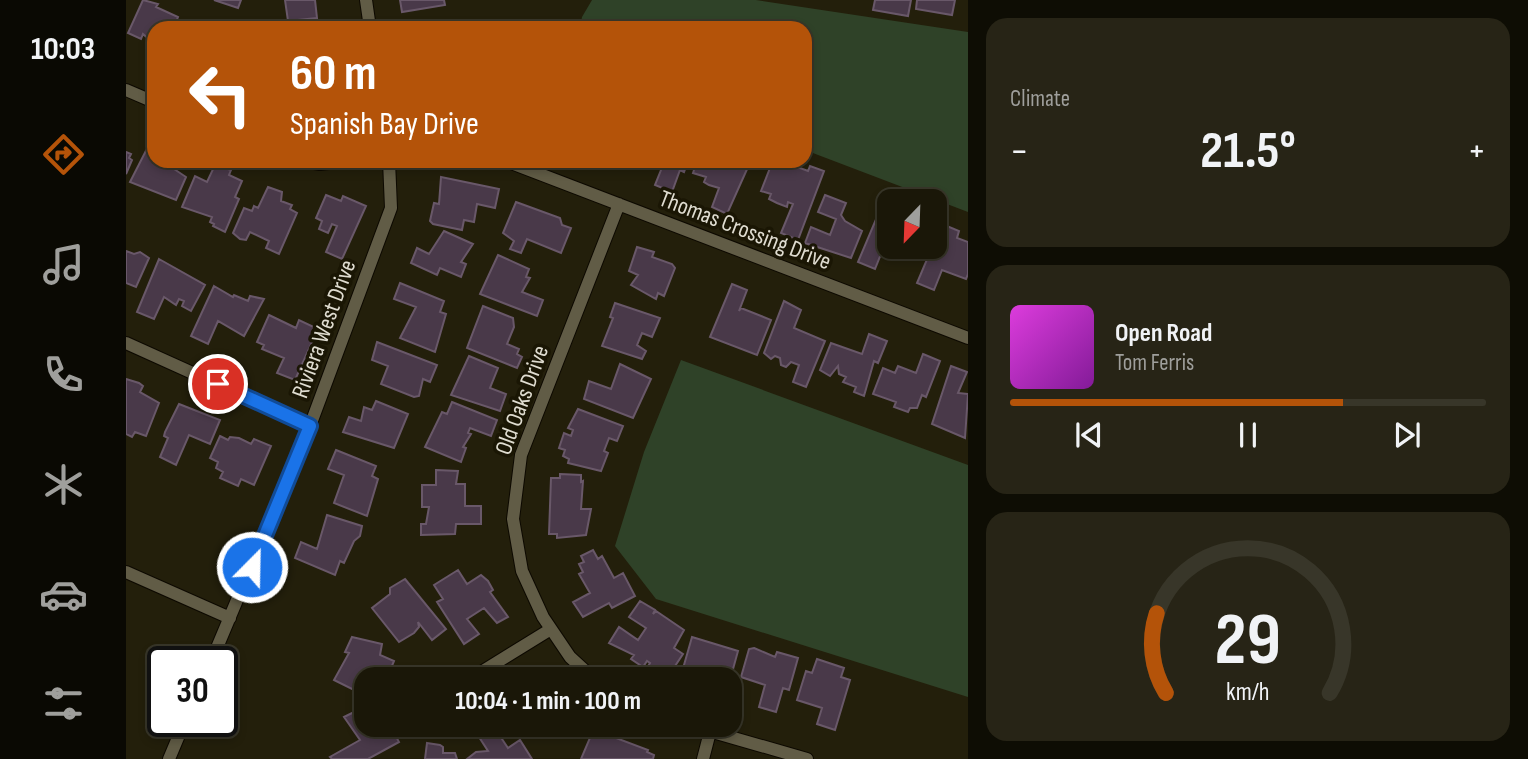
<!DOCTYPE html>
<meta charset="utf-8">
<style>
body{margin:0;font-family:"Sofia Sans Condensed",sans-serif;background:#272416;color:#f1f3f6;height:100vh;display:flex;flex-direction:column;font-size:26px;white-space:nowrap}
*{box-sizing:border-box;margin:0}
p{font-size:23px;color:#9f9f9c}
.icon{flex:none;width:38px;height:38px;fill:none;stroke:currentColor;stroke-width:2;stroke-linecap:round;stroke-linejoin:round}
.map{position:relative;flex:1;overflow:hidden}
.details{display:flex;flex-direction:column;gap:18px;padding:18px;background:#0e0d04;width:560px}
.details>*{flex:none}
.top-card{position:absolute;left:21px;top:21px;width:665px;height:147px;border-radius:21px;box-shadow:0 4px 10px #0003,0 0 0 2px #383629;background:#b45309;color:#fff;overflow:hidden}
.needle{width:46px;rotate:203deg}
.controls{position:absolute;left:751px;top:189px;display:grid;gap:14px}
.controls a{display:grid;place-items:center;width:70px;height:70px;border-radius:14px;background:#1a1708;box-shadow:0 4px 10px #0003,0 0 0 2px #383629;font-size:35px}
.speed{position:absolute;left:21px;top:646px;display:flex;gap:14px;font-size:35px;font-weight:700;text-align:center}
.speed>*{display:grid;place-content:center;width:91px;height:91px;border-radius:50%;background:#1a1708;box-shadow:0 4px 10px #0003,0 0 0 2px #383629;line-height:1}
.speed .limit{border:4px solid #111;border-radius:10px;background:#fff;color:#111}
.pin{position:absolute;display:grid;place-items:center;width:60px;height:60px;color:#fff;margin:-30px;border:4px solid #fff;border-radius:50%;box-shadow:0 2px 7px #0007}
.me{position:absolute;width:77px;margin:-38px;rotate:23deg;stroke-linejoin:round;filter:drop-shadow(0 0 5px #0008)}
.turn{display:flex;align-items:center;gap:24px;height:147px;padding:0 28px;font-size:32px}
.turn .icon{width:91px;height:91px;stroke-width:2.5}
.turn b{display:block;font-size:49px;line-height:60px}
.big{font-size:52px;font-weight:700;line-height:1.1}
.details .card{flex:1;display:flex;flex-direction:column;justify-content:center;gap:10px;min-width:0;padding:0 24px;border-radius:21px;background:#272416}
.details .dial{align-items:center;gap:0}
.dial svg{height:182px;overflow:visible;fill:none;stroke:#383629;stroke-width:7;stroke-linecap:round;text-anchor:middle}
.dial text{fill:#f1f3f6;stroke:none}
.song{display:flex;align-items:center;gap:21px}
.cover{width:84px;height:84px;border-radius:10px;background:linear-gradient(135deg,hsl(300 70% 55%),hsl(290 70% 35%))}
.played{height:7px;border-radius:4px;background:linear-gradient(90deg,#b45309 70%,#383629 70%)}
.keys{display:flex;justify-content:space-around;direction:ltr}
.heat{display:flex;justify-content:space-between;align-items:center;font-size:38px;direction:ltr}
.trip{position:absolute;left:228px;top:667px;width:388px;height:70px;border-radius:21px;background:#1a1708;box-shadow:0 4px 10px #0003,0 0 0 2px #383629;font-weight:700;line-height:70px;text-align:center}
main{display:flex;flex:1;min-height:0}
.tabs{display:flex;flex-direction:column;width:126px;justify-content:space-around;align-items:center;background:#0a0903;color:#9f9f9c}
.tabs .icon{width:49px;height:49px}
.tabs .selected{color:#b45309}
.tabs b{font-size:32px;color:#f1f3f6}
.map>svg:first-child{display:block}
.green{fill:#2f4228}
.building{fill:#493949;stroke:#695869;stroke-width:2}
.lines{fill:none;stroke-linecap:round;stroke-linejoin:round}
.street-casing{stroke:#0d0900;stroke-width:14}
.street{stroke:#615c46;stroke-width:12}
.route-casing{stroke:#114b97;stroke-width:18}
.route{stroke:#1a73e8;stroke-width:12}
.labels{text-anchor:middle;dominant-baseline:central;stroke-width:7;stroke-linejoin:round;paint-order:stroke}
.street-label{font-size:24px;fill:#dfdcd0;stroke:#1a1604}
</style>
<main>
<nav class="tabs">
<b>10:03</b>
<svg class="icon selected" aria-label="directions" viewBox="0 0 24 24"><path d="M12 3l9 9-9 9-9-9zM9 14v-3h6M13 9l2 2-2 2"/></svg>
<svg class="icon" aria-label="music" viewBox="0 0 24 24"><path d="M9 18V5l10-2v13"/><circle cx="6" cy="18" r="3"/><circle cx="16" cy="16" r="3"/></svg>
<svg class="icon" aria-label="phone" viewBox="0 0 24 24"><path d="M5 4h4l2 5-3 2q2 4 5 5l2-3 5 2v4C11 20 4 13 5 4z"/></svg>
<svg class="icon" aria-label="climate" viewBox="0 0 24 24"><path d="M12 3v18M4 7l16 10M4 17L20 7"/></svg>
<svg class="icon" aria-label="car" viewBox="0 0 24 24"><path d="M5 17H2v-5l4-1 3-4h7l3 4 3 1v5h-3M9 17h6M6 11h13"/><circle cx="7" cy="17" r="2"/><circle cx="17" cy="17" r="2"/></svg>
<svg class="icon" aria-label="filters" viewBox="0 0 24 24"><path d="M4 7h16M4 17h16"/><circle cx="9" cy="7" r="2"/><circle cx="15" cy="17" r="2"/></svg>
</nav>
<div class="map">
<svg width="842" height="759" viewBox="0 0 842 759">
<rect width="100%" height="100%" fill="#231f0b"/>
<path class="green" d="M466,0H630L842,32V212L679,150V28H454L456,17Z
M555,360L842,465V697L530,599L489,546L518,452Z"/>
<path class="building" d="M17,0L32,4L30,7L52,17L50,22L61,28H28V44L17,34L15,39L2,33Z
M88,0H115L112,8Z
M159,0H189L191,18L162,21Z
M274,0H318L319,5L276,12Z
M749,0H785L782,16L747,10Z
M791,0H829L826,15L790,9Z
M28,135V161H36L60,177L50,200L4,182Z
M0,152L5,154L3,158L6,160L0,174Z
M527,161H562L558,172L554,170L546,192L529,185L537,165Z
M571,161H605L622,167L601,214L586,207L593,188L583,185L578,182L580,177L567,173Z
M663,164L682,171L684,166L698,171L672,240L655,233L667,204L662,202L661,207L651,203L643,199L645,194L635,191L644,168L651,165L661,168Z
M89,165L105,170L103,175L116,181L109,197L113,199L99,232L87,226L88,224L84,222L86,217L56,207L69,176L81,182Z
M315,177L373,189L369,208L351,204L348,222L338,220L336,230L307,224L304,221L308,203L313,204Z
M142,187L156,192L155,201L166,205L164,209L171,213L153,254L140,248L143,241L124,232L120,240L114,239L107,233L118,208L126,211L128,206L132,208Z
M200,195L215,201L217,196L240,206L216,259L200,252L211,226L206,224L202,233L193,229L196,221L190,218Z
M699,195L720,203L715,215L719,221L736,231L725,258L679,243L685,227L704,235L710,219L692,212Z
M390,202L434,218L436,225L445,228L435,253L401,239L395,253L384,249L388,241L377,233Z
M756,205L763,208V245L759,244L749,269L732,262Z
M816,224L833,231L831,238L842,242V274L840,279L816,270L808,290L791,283Z
M318,231L347,244L335,262L340,264L335,277L314,268L311,275L285,263L291,248L303,254Z
M511,247L528,252L526,257L546,264L549,268L538,296L532,293L530,299L505,285L512,275L503,271Z
M766,247H792H789L786,254Z
M0,251L8,254L14,252L23,258L10,287L0,283Z
M372,255L403,269L400,277L404,278L396,292L417,300L411,316L354,294Z
M33,259L79,285L65,311L56,306L58,301L53,299L50,305L38,297L28,319L11,312Z
M274,283L318,301L314,312L320,314L309,352L274,338L290,307L268,299Z
M606,284L621,290L613,311L615,308L645,320L631,355L584,337Z
M88,286L107,297L108,295L122,301L124,296L138,299L118,336L92,321L82,344L65,336Z
M658,301L675,310L668,328L699,341L680,387L667,382L673,365L665,362L660,367L655,365L654,358L649,356L645,359L638,353Z
M489,303L534,318L526,337L516,333L511,345L520,351L516,359L476,346L487,318L484,317Z
M357,306L387,318L388,327L381,344L393,349L391,354L396,357L391,368L341,348Z
M143,315L170,328L173,320L192,329L169,380L151,373L158,358L136,349L138,345L131,342Z
M743,334L761,341L752,363L748,361L738,396L728,392L730,387L717,382L720,377L713,374L712,366L704,376L694,370L705,343L736,354Z
M251,342L311,365L304,382L297,379L293,396L288,397L255,384L262,366L246,360Z
M797,354L814,361L800,397L796,395L791,408H784L782,412L768,407L770,402L747,394L757,368L769,373L772,366L790,373Z
M343,356L372,368L364,388L380,394L374,411L325,395Z
M494,364L525,379L507,418L458,399L463,381L485,389Z
M825,366L841,372L832,393L842,394L839,438L806,424Z
M0,379L13,383L17,386L14,392L33,403L20,436L9,432L6,437L0,434Z
M250,401L282,414L268,448L217,432L223,417L235,421L238,407L246,410Z
M326,402L371,420L365,436L344,428L342,433L345,434L337,447L340,448L335,462L299,447L316,412L321,414Z
M53,404L94,420L84,444L63,435L50,465L34,457L42,438L38,436L39,432Z
M452,409L497,426L491,441L483,438L478,451L482,453L475,471L442,463L443,459L437,456L439,450L433,448L438,433L445,436L447,430L442,428Z
M94,436L102,440L104,437L113,438L125,444L128,439L145,446L128,485L115,479L112,486L94,478L97,472L90,468L92,462L84,458Z
M210,450L250,466L246,476L252,479L241,516L208,503L218,475L202,469Z
M310,470L332,471L330,484H339V506H355V524H330L329,534L295,535V524H300L303,507H296V485H310Z
M434,474L455,475V482L457,481L455,509H465L460,535L431,538V534H423L425,478H434Z
M201,515L236,526L234,536L228,541L218,563L214,561L209,575L169,558L175,542L191,549Z
M467,550L472,559L476,556L488,578L497,573L509,596L486,608L483,603L457,617L447,602L464,593L453,574L457,572L453,564L458,562L455,556Z
M332,570L341,584L355,575L362,581L367,590L364,592L382,617L371,623L358,608L341,619L353,634L338,644L311,602L317,599L308,585Z
M279,579L320,629L306,640L292,622L293,627L288,633L273,642L246,608L264,594V588Z
M514,601L529,610L527,614L530,611L558,630L548,648L557,654L543,675L538,676L534,669L531,674L521,668L524,663L521,661L517,667L505,659L508,655L483,643L493,627L512,640L520,628L503,617Z
M226,637L256,644L254,655L268,661L261,678L251,674L250,679H240V696L208,680L223,653L219,652Z
M566,637L612,651L604,680L554,679Z
M628,648L649,657L651,652L672,658L663,690L657,688L650,712L633,707L639,685L615,677L623,649Z
M691,659L718,668L715,677L724,680L709,730L691,724L696,708L671,700L680,671L686,673Z
M240,706V724H269L265,727L273,742L242,759H206L204,757L234,740L218,717Z
M469,726L483,733L482,735L522,750L521,752L528,755L527,759H455Z
M368,727L382,748L394,740L406,759H341L350,752L362,751L353,737Z
M301,743L314,745L317,747V753H329L331,759H299Z"/>
<g class="lines">
<defs>
<path id="street" d="M240,0L244,28
M0,90L28,102
M178,161L194,164L220,161
M380,161L842,338
M0,343L184,426
M0,572L104,618
M85,662L184,426L265,208L263,161
M344,679L425,629
M468,679L444,657L417,617L396,571L387,519L395,455L493,204
M559,724L681,759
M43,759L59,721
M577,759L584,732"/>
</defs>
<use href="#street" class="street-casing"/>
<use href="#street" class="street"/>
</g>
<g class="lines">
<defs>
<path id="route" d="M92,384L184,426L126,567"/>
</defs>
<use href="#route" class="route-casing"/>
<use href="#route" class="route"/>
</g>
<g class="labels">
<g class="street-label">
<text transform="translate(619 230) rotate(21)">Thomas Crossing Drive</text>
<text transform="translate(198 329) rotate(-70)">Riviera West Drive</text>
<text transform="translate(396 400) rotate(-70)">Old Oaks Drive</text>
</g>
</g>
</svg>
<div class="controls">
<a><svg class="needle" viewBox="-14 -14 28 28"><path d="M0-13l5 13h-10z" fill="#e53935"/><path d="M0 13l5-13h-10z" fill="#9f9f9c"/></svg></a>
</div>
<div class="speed"><div class="limit">30</div></div>
<div class="pin" style="left:92px;top:384px;background:#d93025"><svg class="icon" aria-label="arrive" viewBox="0 0 24 24"><path d="M6 21V4h12l-3 4 3 4H6"/></svg></div>
<svg class="me" style="left:126px;top:567px" viewBox="-20 -20 40 40"><circle r="17" fill="#1a73e8" stroke="#fff" stroke-width="3"/><path d="M0-11L8 9 0 5-8 9z" fill="#fff"/></svg>
<div class="trip">10:04 · 1 min · 100 m</div>
<div class="top-card">
<div class="turn"><svg class="icon" aria-label="left" viewBox="0 0 24 24"><path d="M17 20v-9H6M10 6l-5 5 5 5"/></svg><div><b>60 m</b>Spanish Bay Drive</div></div>
</div>
</div>
<section class="details">
<div class="card"><p>Climate</p>
<div class="heat"><a>−</a><b class="big">21.5°</b><a>+</a></div>
</div>
<div class="card">
<div class="song"><i class="cover"></i><div><b>Open Road</b><p>Tom Ferris</p></div></div>
<div class="played"></div>
<div class="keys"><svg class="icon" aria-label="previous" viewBox="0 0 24 24"><path d="M18 5L8 12l10 7zM5 5v14"/></svg><svg class="icon" aria-label="pause" viewBox="0 0 24 24"><path d="M8 5v14M16 5v14"/></svg><svg class="icon" aria-label="next" viewBox="0 0 24 24"><path d="M6 5l10 7-10 7zM19 5v14"/></svg></div>
</div>
<div class="card dial"><svg viewBox="0 0 100 80">
<path d="M14 69A42 42 0 1 1 86 69"/>
<path d="M14 69A42 42 0 0 1 10 34" stroke="#b45309"/>
<text x="50" y="56" font-size="32" font-weight="700">29</text>
<text x="50" y="72" font-size="11">km/h</text>
</svg></div>
</section>
</main>
